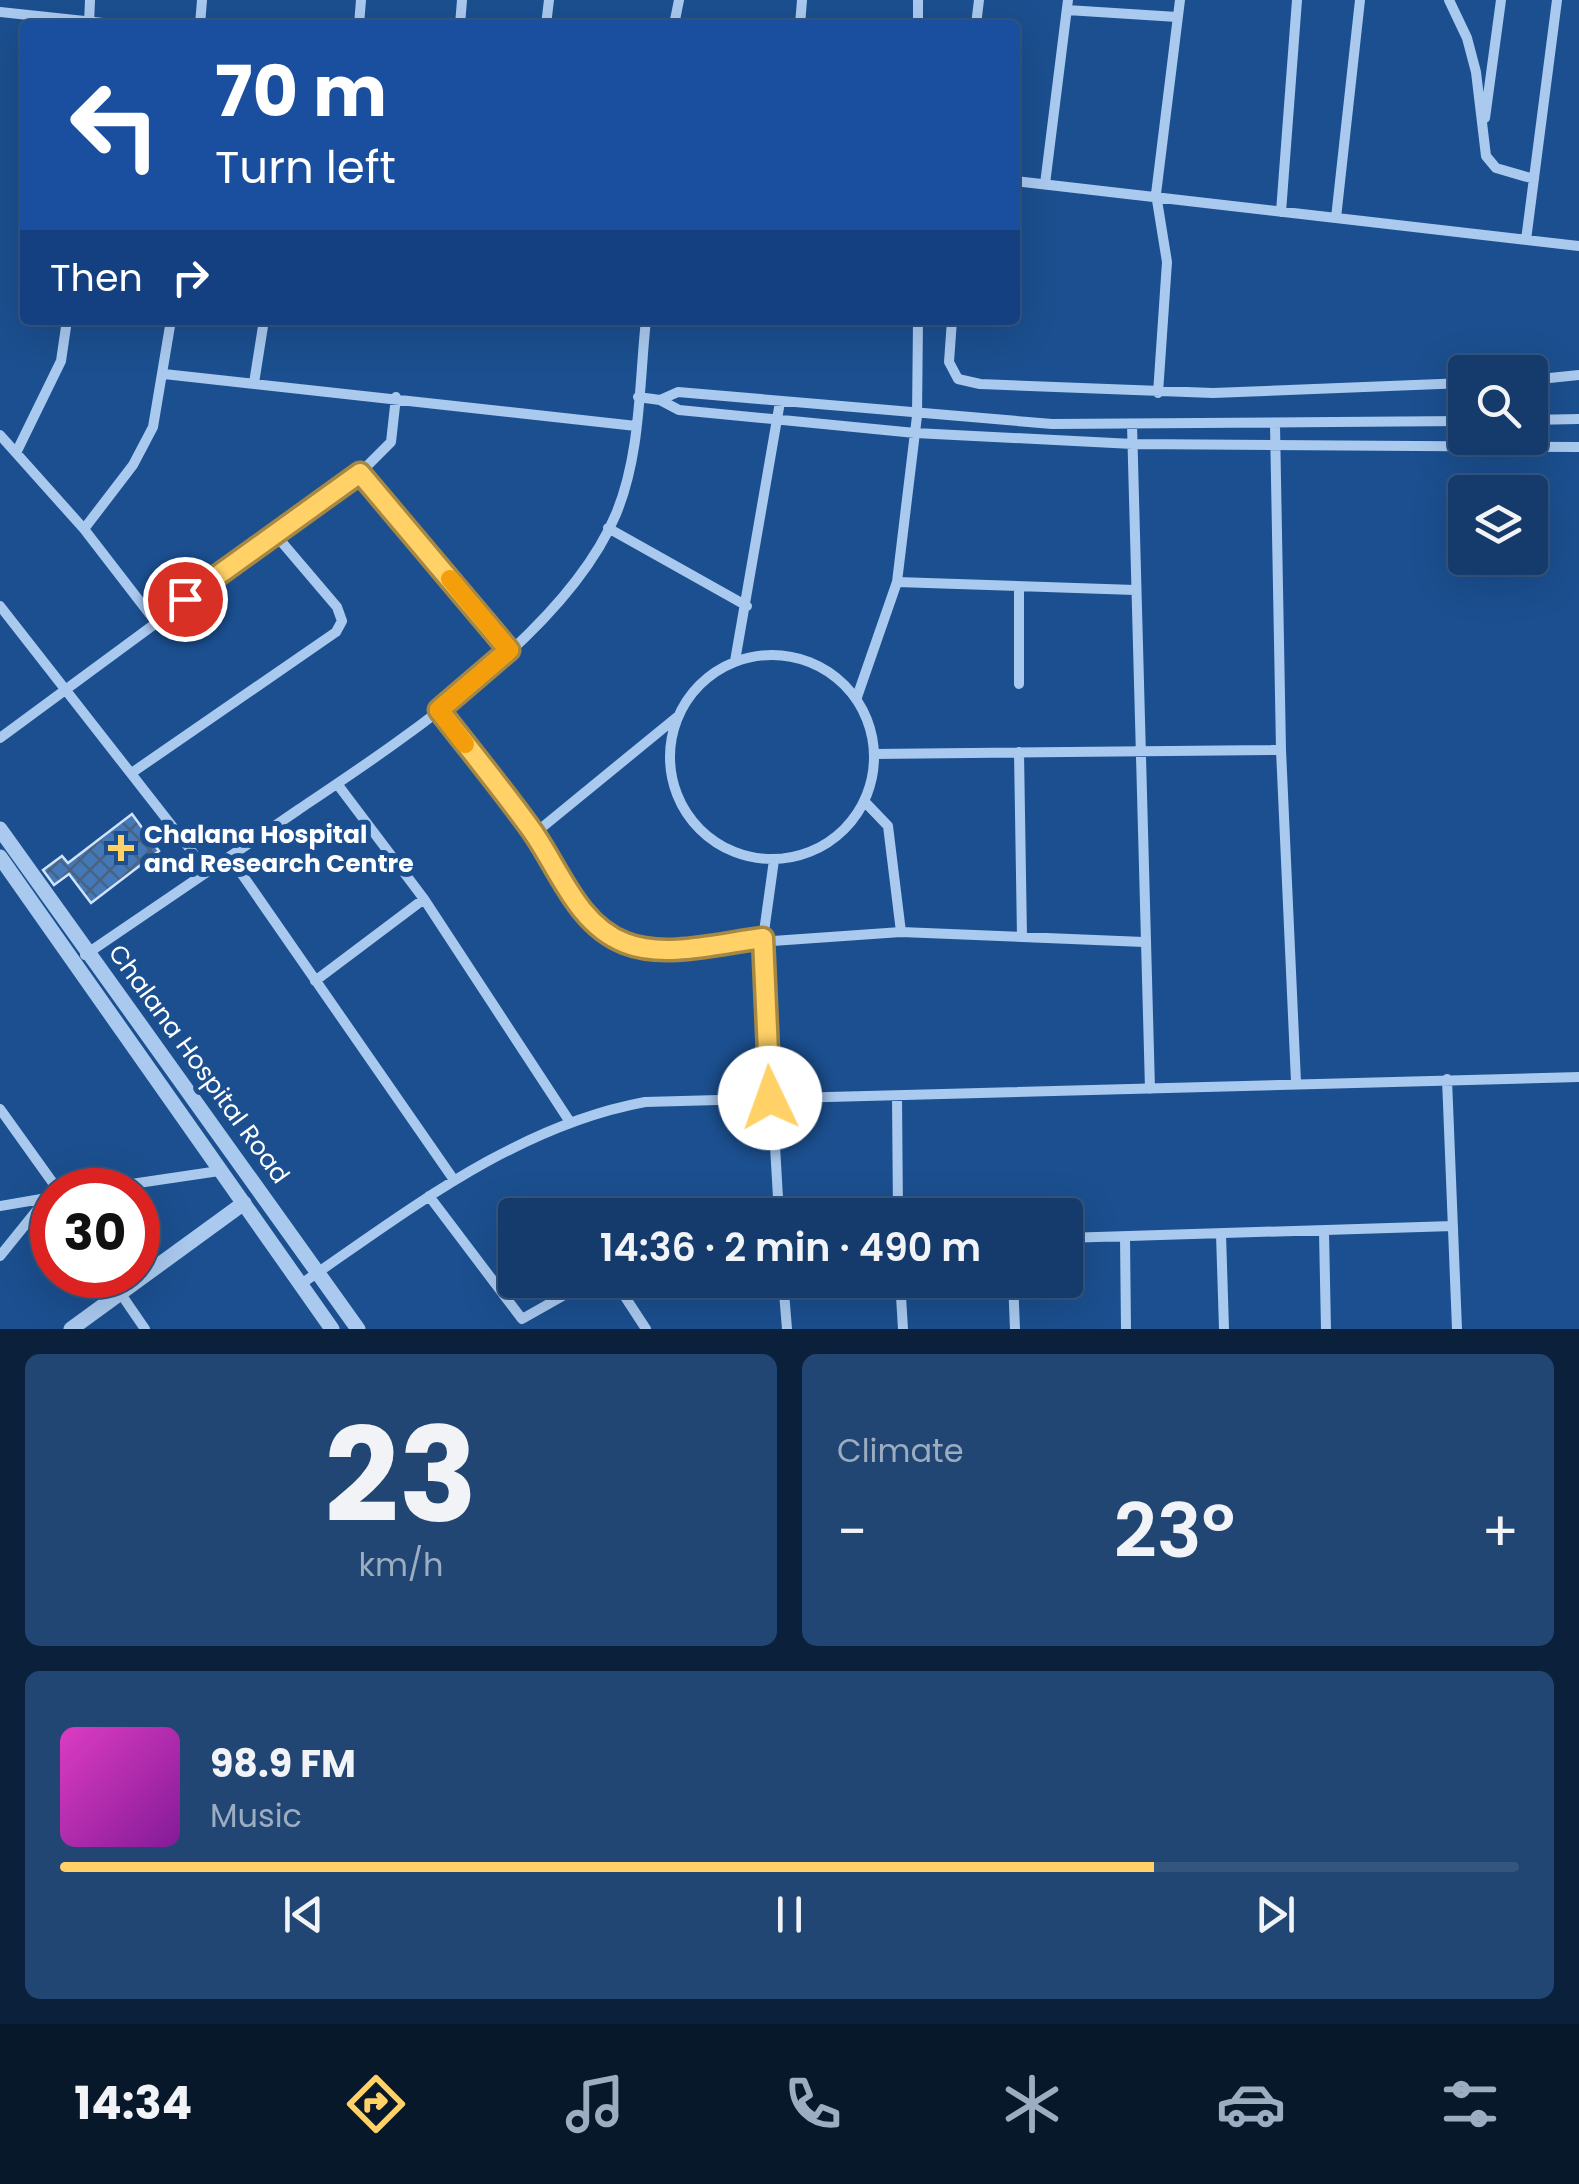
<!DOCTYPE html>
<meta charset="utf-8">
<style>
body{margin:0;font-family:Poppins,sans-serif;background:#214673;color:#f1f3f6;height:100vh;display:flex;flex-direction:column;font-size:38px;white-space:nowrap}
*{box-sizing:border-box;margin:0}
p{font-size:32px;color:#9dadc1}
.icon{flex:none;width:55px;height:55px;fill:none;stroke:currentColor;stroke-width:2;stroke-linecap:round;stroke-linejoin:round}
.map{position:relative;height:1329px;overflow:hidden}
.panel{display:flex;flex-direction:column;gap:25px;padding:25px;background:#0b203b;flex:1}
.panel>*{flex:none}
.guide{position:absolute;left:20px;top:20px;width:1000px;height:305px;border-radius:10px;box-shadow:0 10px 40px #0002,0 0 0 2px #33557e;background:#1a4fa0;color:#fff;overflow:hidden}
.buttons{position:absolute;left:1448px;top:355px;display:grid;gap:20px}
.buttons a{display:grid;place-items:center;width:100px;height:100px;border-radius:10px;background:#143b6b;box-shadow:0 10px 40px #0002,0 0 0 2px #33557e;font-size:50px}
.speed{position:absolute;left:30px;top:1168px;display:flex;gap:20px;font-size:50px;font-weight:700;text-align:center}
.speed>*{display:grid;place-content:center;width:130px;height:130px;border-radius:50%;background:#143b6b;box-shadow:0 10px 40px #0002,0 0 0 2px #33557e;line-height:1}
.speed .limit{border:15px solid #d22;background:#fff;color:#111}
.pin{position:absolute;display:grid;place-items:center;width:85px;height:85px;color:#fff;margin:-42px;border:5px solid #fff;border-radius:50%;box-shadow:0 2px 10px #0007}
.me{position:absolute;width:110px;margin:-55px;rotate:357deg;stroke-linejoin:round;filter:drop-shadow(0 0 8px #0008)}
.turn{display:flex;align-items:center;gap:35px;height:210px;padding:0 30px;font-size:45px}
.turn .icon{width:130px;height:130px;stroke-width:2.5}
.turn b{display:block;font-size:70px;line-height:85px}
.then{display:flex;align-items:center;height:95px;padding:0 30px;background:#0003;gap:20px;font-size:38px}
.big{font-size:75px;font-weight:600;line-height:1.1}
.panel .card{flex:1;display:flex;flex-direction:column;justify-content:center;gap:15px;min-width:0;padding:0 35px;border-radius:15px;background:#214673}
.panel .dial{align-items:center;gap:0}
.dial b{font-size:130px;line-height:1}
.song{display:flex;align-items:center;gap:30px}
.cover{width:120px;height:120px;border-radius:15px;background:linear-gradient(135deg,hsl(310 70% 55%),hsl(290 70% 35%))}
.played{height:10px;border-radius:5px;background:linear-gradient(90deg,#ffd166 75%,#33557e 75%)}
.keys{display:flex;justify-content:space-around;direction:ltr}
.heat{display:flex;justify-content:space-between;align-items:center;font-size:55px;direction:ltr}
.panel .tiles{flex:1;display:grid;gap:25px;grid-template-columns:1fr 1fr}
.card:last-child{grid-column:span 2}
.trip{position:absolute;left:498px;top:1198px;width:585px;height:100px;border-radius:10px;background:#143b6b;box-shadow:0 10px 40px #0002,0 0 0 2px #33557e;font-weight:600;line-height:100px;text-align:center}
.dock{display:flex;height:160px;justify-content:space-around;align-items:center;background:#08182b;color:#9dadc1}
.dock .icon{width:70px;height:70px}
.dock .current{color:#ffd166}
.dock b{font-size:45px;color:#f1f3f6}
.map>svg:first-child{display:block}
.building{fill:url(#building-cross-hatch);stroke:#cfe3fa;stroke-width:2.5}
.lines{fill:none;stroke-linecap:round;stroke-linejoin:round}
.minor{stroke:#a9c9ee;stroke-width:10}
.tertiary{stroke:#a9c9ee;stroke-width:15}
.route-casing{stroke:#a68842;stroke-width:25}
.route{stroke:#ffd166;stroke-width:18}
.slow{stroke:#f59e0b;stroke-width:18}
.poi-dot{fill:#ffd166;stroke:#1b4f8f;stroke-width:4}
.labels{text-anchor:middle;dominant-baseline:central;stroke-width:10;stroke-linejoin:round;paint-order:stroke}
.poi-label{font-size:25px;font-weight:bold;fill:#fff;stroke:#1b4f8f;text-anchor:start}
.street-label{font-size:25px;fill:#fff;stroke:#1b4f8f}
</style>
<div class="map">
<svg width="1579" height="1329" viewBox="0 0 1579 1329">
<defs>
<pattern id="building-cross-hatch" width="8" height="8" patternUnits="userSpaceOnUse" patternTransform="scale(2.5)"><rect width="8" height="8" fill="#4478b7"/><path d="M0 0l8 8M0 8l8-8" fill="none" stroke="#486282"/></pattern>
</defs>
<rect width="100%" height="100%" fill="#1b4f8f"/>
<path class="building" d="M132,814L159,851L91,903L69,874L54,885L43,870L62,856L68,863Z"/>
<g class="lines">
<path class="minor" d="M1449,0L1467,38L1476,72L1486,156L1496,168L1534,179
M1067,10L1177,17
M0,12L122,25
M89,24L90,0
M200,25L202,0
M359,25L361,0
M460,25L462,0
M546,25L549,0
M674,25L679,0
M800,25L802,0
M918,25V0
M976,25L979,0
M1485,118L1501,0
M1015,181L1579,246
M1045,184L1068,0
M1281,212L1297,0
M1336,218L1360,0
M1526,240L1557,0
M952,320L949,362L958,379L980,384L1213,393L1465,383
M164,374L636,426
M1530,380L1579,375
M254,383L264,320
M1158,393L1167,262L1156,194L1180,0
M638,397L660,400L679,410L915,433L1133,444L1579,447
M660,400L678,392L1052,424L1465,421
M1530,420L1579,419
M1132,424L1150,1089
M1275,425L1281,750L1296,1082
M0,435L84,529L155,621
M16,453L61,361L67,320
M360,473L509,649
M608,528L747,606
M84,529L133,465L153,427L171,320
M897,582L1135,590
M1019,587V684
M0,606L208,872
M670 757a102 102 0 1 1 204 0a102 102 0 1 1-204 0Z
M735,661L780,402
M857,697L897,582L917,416L918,320
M439,709L534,834L584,914L602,932L627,944L656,949L901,932L1144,942
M0,738L360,473L391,442L396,397
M1019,752L1022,937
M874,754L1281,750
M133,772L336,632L342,621L337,607L274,533
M338,785L424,899L570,1122
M865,802L888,826L901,932
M534,834L677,717
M230,857L454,1180
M774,860L763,939L779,1215
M85,955C156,906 227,858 298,810C402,740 567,632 616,514C641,454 639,384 646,320
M315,981L424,899
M1447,1079L1457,1329
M897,1096L898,1215
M0,1109L58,1190
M91,1190L219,1171
M429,1196L522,1319L591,1280
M0,1206L47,1198
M1324,1232L1326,1329
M1221,1234L1224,1329
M1125,1237L1126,1329
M1065,1238L1453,1226
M0,1256L46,1199
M614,1280L646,1329
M783,1280L787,1329
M900,1280L903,1329
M1013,1280L1015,1329
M301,1284C408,1211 515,1126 645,1102L1579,1077
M121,1294L145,1329"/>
<path class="tertiary" d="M0,829L358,1329
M0,857L332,1329
M71,1329L244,1203"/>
</g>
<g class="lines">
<defs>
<path id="route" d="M185,599L360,473L509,650L439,710C470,750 503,790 533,832C560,871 578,925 625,943C665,959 721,943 763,938L770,1098"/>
</defs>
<use href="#route" class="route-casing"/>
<use href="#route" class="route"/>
<path class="slow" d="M450,579L509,650L439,710L465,744"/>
</g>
<path class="poi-dot" d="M116 833h10v10h10v10h-10v10h-10v-10h-10v-10h10z"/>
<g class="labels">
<g class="poi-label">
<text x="144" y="834">Chalana Hospital<tspan x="144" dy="29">and Research Centre</tspan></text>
</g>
<g class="street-label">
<text transform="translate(199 1064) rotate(54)">Chalana Hospital Road</text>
</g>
</g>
</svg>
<div class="buttons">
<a><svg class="icon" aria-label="search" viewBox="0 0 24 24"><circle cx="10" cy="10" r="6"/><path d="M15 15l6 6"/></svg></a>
<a><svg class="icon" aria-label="layers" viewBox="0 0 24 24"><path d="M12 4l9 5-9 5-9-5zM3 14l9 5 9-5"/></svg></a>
</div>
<div class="speed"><div class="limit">30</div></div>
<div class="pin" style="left:185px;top:599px;background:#d93025"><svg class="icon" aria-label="arrive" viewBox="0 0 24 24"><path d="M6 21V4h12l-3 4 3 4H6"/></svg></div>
<svg class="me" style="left:770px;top:1098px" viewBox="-20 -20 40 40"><circle r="19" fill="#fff"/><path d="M0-13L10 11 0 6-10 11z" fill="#ffd166"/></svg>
<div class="trip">14:36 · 2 min · 490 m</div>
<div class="guide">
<div class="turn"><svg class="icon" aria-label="left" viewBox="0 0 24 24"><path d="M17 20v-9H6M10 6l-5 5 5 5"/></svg><div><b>70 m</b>Turn left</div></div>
<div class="then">Then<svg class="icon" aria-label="right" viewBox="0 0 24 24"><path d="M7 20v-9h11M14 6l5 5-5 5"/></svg></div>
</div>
</div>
<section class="panel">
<div class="tiles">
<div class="card dial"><b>23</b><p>km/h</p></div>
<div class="card"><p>Climate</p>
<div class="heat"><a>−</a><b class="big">23°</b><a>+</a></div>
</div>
<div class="card">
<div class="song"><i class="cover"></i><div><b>98.9 FM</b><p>Music</p></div></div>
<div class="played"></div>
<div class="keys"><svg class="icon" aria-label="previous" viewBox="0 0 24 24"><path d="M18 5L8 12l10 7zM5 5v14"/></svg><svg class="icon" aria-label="pause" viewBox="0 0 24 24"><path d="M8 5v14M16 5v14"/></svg><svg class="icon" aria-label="next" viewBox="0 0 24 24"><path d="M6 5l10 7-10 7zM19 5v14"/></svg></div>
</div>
</div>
</section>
<nav class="dock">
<b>14:34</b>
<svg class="icon current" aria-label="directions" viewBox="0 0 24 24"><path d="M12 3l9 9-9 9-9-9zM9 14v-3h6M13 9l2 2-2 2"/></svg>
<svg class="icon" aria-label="music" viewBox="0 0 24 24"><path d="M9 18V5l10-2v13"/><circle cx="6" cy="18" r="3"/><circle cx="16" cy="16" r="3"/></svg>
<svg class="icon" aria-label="phone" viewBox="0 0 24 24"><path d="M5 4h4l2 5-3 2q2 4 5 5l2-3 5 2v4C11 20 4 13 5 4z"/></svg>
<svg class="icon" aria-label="climate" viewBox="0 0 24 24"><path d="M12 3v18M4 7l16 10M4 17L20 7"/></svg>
<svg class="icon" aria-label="car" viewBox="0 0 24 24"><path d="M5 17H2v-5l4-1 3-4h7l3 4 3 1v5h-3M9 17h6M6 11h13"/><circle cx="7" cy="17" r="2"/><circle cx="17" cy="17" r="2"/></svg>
<svg class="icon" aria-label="filters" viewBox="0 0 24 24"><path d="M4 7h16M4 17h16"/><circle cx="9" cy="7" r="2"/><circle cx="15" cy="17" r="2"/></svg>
</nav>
